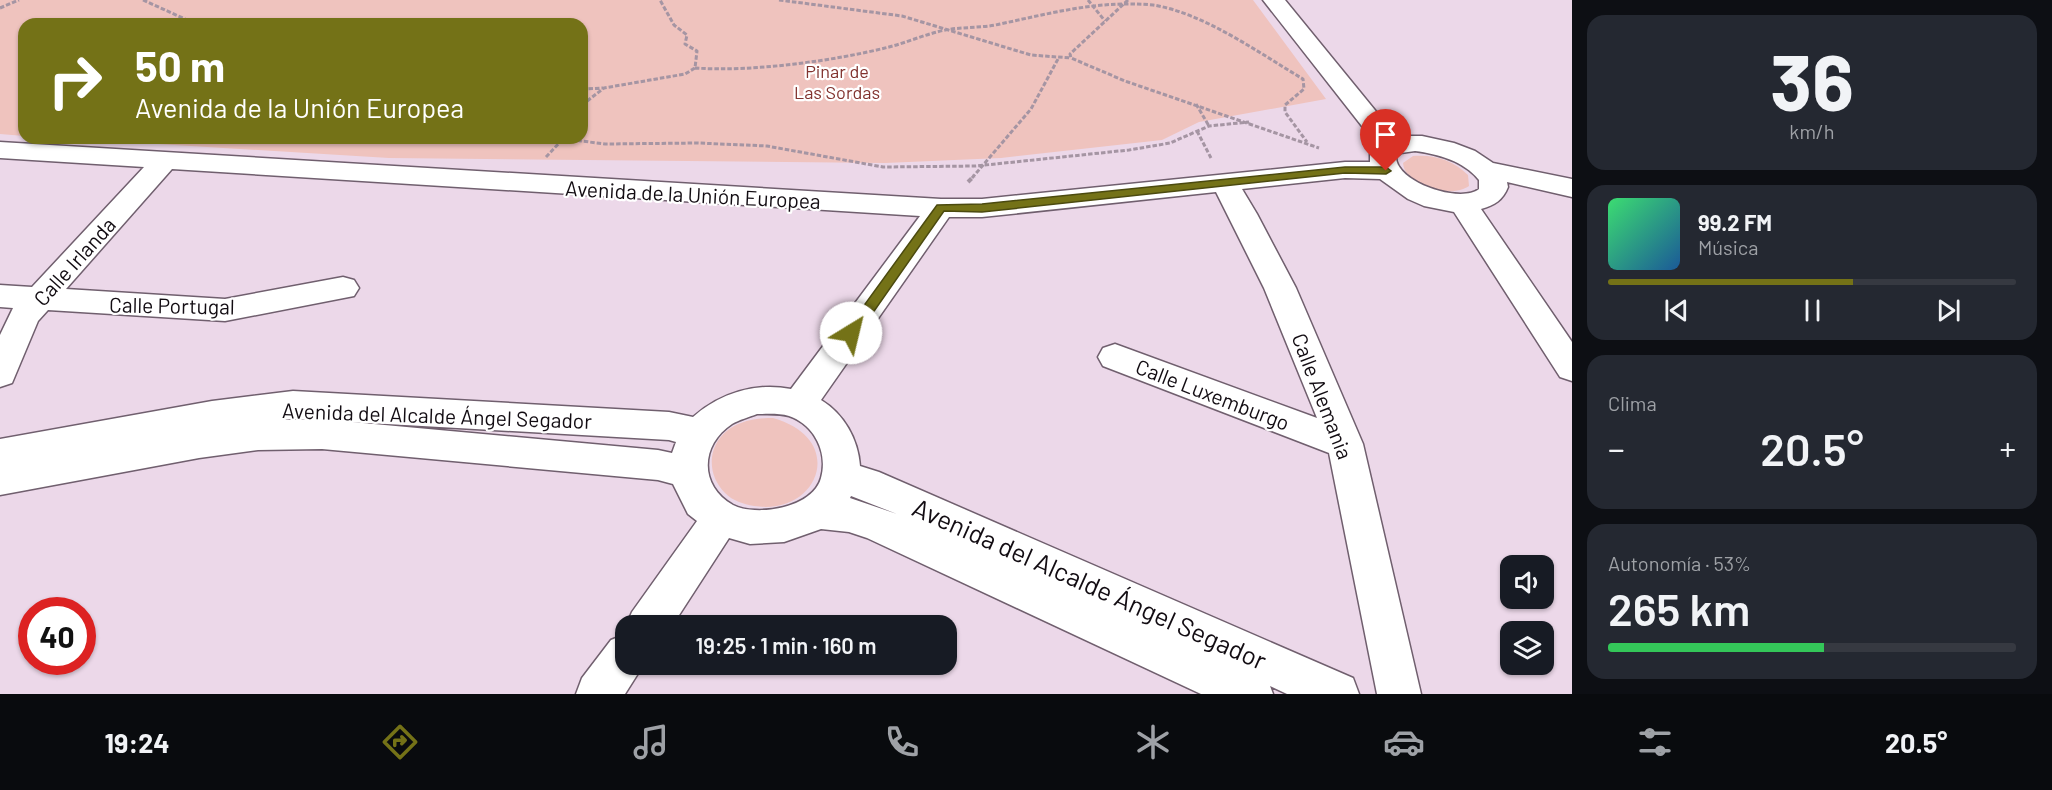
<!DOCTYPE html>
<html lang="es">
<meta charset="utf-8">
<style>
body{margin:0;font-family:Barlow,sans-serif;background:#242831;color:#f1f3f6;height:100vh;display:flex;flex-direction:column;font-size:22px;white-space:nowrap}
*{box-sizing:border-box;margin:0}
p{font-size:20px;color:#9ea1a6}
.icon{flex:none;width:33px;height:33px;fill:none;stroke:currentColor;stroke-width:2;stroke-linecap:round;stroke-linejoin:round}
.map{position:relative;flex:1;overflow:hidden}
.sheet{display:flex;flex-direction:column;gap:15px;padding:15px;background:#0d0f14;width:480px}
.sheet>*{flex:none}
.top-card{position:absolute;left:18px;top:18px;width:570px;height:126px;border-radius:18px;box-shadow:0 2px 4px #0004;background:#747217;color:#fff;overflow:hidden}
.buttons{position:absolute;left:1500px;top:555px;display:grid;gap:12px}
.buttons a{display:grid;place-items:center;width:54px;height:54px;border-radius:12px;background:#171b24;box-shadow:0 2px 4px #0004;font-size:30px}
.speed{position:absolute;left:18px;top:597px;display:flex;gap:12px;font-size:30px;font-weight:700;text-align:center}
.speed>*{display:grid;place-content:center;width:78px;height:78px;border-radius:50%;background:#171b24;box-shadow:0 2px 4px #0004;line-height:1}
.speed .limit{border:9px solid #d22;background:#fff;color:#111}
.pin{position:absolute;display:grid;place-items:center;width:51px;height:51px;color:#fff;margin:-62px -26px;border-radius:50% 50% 50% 0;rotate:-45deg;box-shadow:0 0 6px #0007}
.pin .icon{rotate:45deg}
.me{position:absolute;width:66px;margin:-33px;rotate:36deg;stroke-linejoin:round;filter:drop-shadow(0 0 4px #0008)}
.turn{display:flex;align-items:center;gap:21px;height:126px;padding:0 18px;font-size:27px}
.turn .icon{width:78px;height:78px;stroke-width:2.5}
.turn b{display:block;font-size:42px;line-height:51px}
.big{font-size:45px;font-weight:600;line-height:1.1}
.sheet .card{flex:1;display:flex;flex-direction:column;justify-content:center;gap:9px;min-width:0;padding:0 21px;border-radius:18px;background:#242831}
.sheet .dial{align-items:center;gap:0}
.dial b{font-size:78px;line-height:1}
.song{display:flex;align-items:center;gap:18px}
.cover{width:72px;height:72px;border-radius:9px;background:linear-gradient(135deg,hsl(140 70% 55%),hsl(210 70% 35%))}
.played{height:6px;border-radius:3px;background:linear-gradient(90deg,#747217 60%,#363941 60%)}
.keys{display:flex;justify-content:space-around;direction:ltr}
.heat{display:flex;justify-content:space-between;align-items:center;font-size:33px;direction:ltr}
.charge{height:9px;border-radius:4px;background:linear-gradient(90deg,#34c759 53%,#363941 0)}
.trip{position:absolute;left:615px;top:615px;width:342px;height:60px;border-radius:18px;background:#171b24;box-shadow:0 2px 4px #0004;font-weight:600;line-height:60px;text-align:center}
.dock{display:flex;height:96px;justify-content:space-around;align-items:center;background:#090b0e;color:#9ea1a6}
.dock .icon{width:42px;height:42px}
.dock .selected{color:#747217}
.dock b{font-size:27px;color:#f1f3f6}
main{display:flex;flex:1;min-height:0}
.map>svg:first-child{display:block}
.green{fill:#efc3be}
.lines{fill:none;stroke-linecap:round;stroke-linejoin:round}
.minor-casing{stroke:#705f6e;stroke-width:3}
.path-far1{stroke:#a595a3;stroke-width:3;stroke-dasharray:4.5 2;stroke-linecap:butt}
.path{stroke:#a595a3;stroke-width:4;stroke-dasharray:5 3;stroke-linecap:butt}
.minor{fill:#fff;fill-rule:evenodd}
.route{fill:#747217;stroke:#4b4a0f;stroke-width:1.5}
.labels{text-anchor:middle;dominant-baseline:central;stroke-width:4.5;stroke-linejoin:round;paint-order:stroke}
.far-park-label{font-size:18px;fill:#82332f;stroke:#fff}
.street-label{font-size:21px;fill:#120c12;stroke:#fff}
.near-street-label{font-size:26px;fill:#120c12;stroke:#fff}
</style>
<main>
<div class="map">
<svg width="1572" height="694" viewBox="0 0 1572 694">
<rect width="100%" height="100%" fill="#ecd8e9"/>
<path class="green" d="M0,0H1253L1326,99L1199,122L1162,140L1001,158L885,163L389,158L60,138H582V24H24V136L0,134Z
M1413,156C1434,154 1453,160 1468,175L1469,186C1451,199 1405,187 1403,163Z
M773,418C848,439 819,516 754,506C743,504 733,501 725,493C702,470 710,434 741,423C751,419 762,418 773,418Z"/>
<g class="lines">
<defs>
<path id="minor" d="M1263,0H1285L1383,120L1408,136H1422L1454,143L1475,151L1493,163L1572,179V197L1507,182L1508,187C1503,200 1495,205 1481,209L1572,342V381L1560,377L1454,212L1424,206L1408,199L1380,179L1345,178L1242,189L1257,214L1296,288L1363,444L1421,694H1377L1329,453L1103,366L1098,357L1103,348L1115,344L1317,418L1264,288L1216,192L982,217H949L821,400C844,414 858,439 860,466L879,472L1353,678L1359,694H1287L1270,686L1273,694H1201L867,538L849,532L821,529L784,542L750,544L729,538L672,626H626L632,612L697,521L688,514L673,484L658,480L322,449L258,450L199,458L0,495V439L212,401L293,391L669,412L693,417C720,393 756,382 791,389L920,216L172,169L66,289L225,299L343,277L354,280L359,288L354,296L225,321L48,310L38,321L12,383L0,387V335L13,308L0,307V285L32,287L144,167L0,158V142L941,199H982L1345,162H1370V154L1382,142L1365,130ZM1415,151C1438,154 1464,161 1479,180V189C1460,204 1396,182 1396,157L1401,153ZM757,414C767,414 779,413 789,416C815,425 828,453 821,478C813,508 757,517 733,505C699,486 700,445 732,424C739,420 749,417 757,414ZM293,419L308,420H283ZM352,422L669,440L676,442L672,453L658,450ZM851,496L897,514L850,498Z
M626,634V664H644L625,694H576L582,678L611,640Z"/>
</defs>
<use href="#minor" class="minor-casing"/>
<path class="path-far1" d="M143,0L196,24
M779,0L902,16L1031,55L1071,58
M1088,0L1105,21
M1128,0L1070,54L1071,58L1125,81L1319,148
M0,8L19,0
M695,68C752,72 834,61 889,47C905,43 921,36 937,32C957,26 979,29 1000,24C1052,13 1099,0 1153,5C1204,13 1259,53 1303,79L1304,89L1285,105V112L1307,142
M582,89L603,88
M1196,104L1209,126
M582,105L604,88L685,74L695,68L697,51L685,44L687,35L674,25L660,0
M1197,131L1211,158
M558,138L605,144L698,143L767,146L883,167L976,166L1129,150L1170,143L1209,126L1249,122
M546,157L563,139
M972,178L1031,109L1058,59"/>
<path class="path" d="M968,182L974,176"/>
<use href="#minor" class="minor"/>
</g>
<path class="route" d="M1345,167H1386L1391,171L1386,174L1345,173L982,212L944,211L856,337H846L844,333L937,205L982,204Z"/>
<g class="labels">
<g class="far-park-label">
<text x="837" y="71">Pinar de<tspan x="837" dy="21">Las Sordas</tspan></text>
</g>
<g class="street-label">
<text transform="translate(693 194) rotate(3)">Avenida de la Unión Europea</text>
<text transform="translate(74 261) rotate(-48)">Calle Irlanda</text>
<text transform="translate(172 305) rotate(1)">Calle Portugal</text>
<text transform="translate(1213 394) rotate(21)">Calle Luxemburgo</text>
<text transform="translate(1323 396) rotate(69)">Calle Alemania</text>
<text transform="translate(437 415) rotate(2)">Avenida del Alcalde Ángel Segador</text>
</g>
<g class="near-street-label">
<text transform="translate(1090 583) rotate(24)">Avenida del Alcalde Ángel Segador</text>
</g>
</g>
</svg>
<div class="buttons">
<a><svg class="icon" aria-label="sound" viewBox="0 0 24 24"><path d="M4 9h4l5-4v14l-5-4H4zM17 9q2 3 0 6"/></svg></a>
<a><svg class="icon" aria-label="layers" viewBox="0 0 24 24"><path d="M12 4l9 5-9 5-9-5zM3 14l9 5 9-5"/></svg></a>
</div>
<div class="speed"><div class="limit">40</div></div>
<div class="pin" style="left:1386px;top:171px;background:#d93025"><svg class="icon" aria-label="arrive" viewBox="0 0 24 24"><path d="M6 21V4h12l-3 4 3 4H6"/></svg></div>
<svg class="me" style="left:851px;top:333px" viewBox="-20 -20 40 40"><circle r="19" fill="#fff"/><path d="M0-13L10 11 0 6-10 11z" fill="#747217"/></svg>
<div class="trip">19:25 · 1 min · 160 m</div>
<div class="top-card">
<div class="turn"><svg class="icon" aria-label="right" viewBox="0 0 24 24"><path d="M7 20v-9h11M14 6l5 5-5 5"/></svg><div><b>50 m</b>Avenida de la Unión Europea</div></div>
</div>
</div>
<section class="sheet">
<div class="card dial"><b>36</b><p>km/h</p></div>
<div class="card">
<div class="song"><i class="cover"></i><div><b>99.2 FM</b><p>Música</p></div></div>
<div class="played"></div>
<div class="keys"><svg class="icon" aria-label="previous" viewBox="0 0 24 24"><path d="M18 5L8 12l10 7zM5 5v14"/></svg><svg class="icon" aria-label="pause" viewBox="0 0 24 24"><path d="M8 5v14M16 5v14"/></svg><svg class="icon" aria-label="next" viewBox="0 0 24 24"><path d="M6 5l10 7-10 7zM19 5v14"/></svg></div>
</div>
<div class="card"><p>Clima</p>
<div class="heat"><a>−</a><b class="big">20.5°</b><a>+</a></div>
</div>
<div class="card"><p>Autonomía · 53%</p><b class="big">265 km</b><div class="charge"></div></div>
</section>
</main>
<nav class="dock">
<b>19:24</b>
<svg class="icon selected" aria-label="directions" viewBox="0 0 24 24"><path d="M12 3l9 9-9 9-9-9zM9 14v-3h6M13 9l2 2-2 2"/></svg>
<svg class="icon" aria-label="music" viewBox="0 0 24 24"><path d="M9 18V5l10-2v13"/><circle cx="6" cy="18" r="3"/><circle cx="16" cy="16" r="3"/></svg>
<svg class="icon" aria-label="phone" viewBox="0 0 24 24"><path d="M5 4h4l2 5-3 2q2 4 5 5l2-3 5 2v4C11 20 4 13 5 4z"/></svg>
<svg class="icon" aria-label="climate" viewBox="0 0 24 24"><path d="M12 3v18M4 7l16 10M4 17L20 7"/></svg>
<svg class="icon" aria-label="car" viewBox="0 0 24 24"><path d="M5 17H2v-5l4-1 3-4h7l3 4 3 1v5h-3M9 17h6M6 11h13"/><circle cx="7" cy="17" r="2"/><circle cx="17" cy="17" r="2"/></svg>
<svg class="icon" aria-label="filters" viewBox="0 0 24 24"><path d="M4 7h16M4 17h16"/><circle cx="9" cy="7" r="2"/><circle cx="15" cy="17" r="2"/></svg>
<b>20.5°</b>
</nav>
